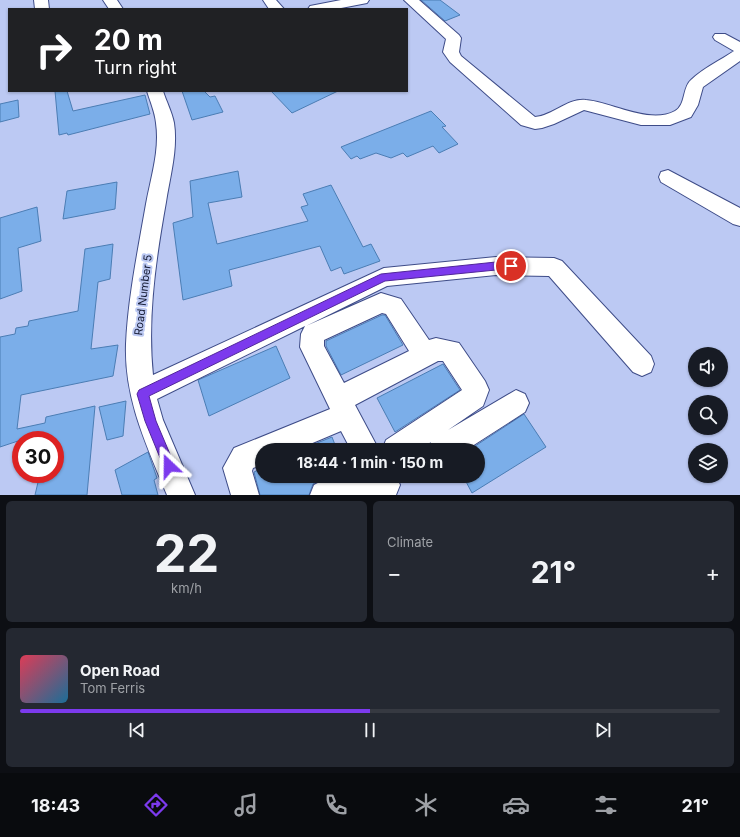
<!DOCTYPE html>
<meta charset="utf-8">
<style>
body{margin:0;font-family:Inter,sans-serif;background:#242831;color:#f1f3f6;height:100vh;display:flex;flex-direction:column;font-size:15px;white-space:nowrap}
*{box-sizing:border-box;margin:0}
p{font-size:13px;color:#9ea1a6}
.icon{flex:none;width:22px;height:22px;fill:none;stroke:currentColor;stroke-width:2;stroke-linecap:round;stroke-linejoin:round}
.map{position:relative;height:495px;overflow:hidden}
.details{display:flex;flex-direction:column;gap:6px;padding:6px;background:#0d0f14;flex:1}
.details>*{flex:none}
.banner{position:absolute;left:8px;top:8px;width:400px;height:84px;border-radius:0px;box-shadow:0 1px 3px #0004;background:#202124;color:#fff;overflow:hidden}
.buttons{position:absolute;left:688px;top:347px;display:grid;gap:8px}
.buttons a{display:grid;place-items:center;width:40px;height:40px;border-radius:50%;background:#171b24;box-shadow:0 1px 3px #0004;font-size:20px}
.speed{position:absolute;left:12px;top:431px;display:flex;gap:8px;font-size:20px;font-weight:700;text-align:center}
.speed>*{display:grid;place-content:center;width:52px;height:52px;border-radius:50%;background:#171b24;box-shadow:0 1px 3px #0004;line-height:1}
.speed .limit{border:6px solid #d22;background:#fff;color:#111}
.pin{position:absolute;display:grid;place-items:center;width:34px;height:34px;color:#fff;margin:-17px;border:2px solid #fff;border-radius:50%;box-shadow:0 1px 4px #0007}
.me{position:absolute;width:44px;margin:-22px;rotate:337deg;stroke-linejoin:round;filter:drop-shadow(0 0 3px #0008)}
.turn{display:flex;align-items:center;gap:14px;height:84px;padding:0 20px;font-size:18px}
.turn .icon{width:52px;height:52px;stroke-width:2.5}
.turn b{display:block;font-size:28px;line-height:34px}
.big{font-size:30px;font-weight:700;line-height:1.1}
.details .tile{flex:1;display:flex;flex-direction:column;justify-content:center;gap:6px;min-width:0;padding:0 14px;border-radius:6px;background:#242831}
.details .dial{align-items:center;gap:0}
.dial b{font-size:52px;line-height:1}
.song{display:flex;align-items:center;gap:12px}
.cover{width:48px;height:48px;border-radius:6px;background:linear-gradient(135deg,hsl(350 70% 55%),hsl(200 70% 35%))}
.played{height:4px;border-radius:2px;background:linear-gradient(90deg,#7c3aed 50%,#363941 50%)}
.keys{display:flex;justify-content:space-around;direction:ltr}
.heat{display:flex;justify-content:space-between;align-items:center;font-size:22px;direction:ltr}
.details .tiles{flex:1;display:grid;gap:6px;grid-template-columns:1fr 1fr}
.tile:last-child{grid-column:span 2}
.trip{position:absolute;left:255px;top:443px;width:230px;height:40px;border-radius:20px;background:#171b24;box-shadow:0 1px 3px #0004;font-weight:700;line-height:40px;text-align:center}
.dock{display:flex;height:64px;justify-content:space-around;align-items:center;background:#090b0e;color:#9ea1a6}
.dock .icon{width:28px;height:28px}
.dock .active{color:#7c3aed}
.dock b{font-size:18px;color:#f1f3f6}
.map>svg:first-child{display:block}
.building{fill:#7baee9;stroke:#4b7db4}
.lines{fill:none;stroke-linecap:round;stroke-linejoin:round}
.minor-casing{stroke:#3e4c88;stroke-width:2}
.minor{fill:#fff;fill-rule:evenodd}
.route{fill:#7c3aed;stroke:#51269a}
.labels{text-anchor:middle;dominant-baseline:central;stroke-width:4;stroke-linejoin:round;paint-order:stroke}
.street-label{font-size:11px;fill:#151b34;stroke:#bcc9f3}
</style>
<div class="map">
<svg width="740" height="495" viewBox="0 0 740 495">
<rect width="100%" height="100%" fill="#bcc9f3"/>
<path class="building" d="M421,0H440L460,15L445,21Z
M55,91H67L73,111L145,95L150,114L68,135L67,133L59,135Z
M182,91H204L210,97L215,96L223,112L192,120Z
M271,91H338L292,113Z
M18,100L19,117L0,122V104Z
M431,111L446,126L442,127L458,144L439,153L433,146L407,157L403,153L391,158L376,153L360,159L357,156L351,159L341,147Z
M238,171L242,197L208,203L217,244L308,221L301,207L308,205L303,194L331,185L363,247L371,244L380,261L344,274L341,267L331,271L320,246L229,270L232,286L183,300L173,223L193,217L190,181Z
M117,182L115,209L63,219L67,191Z
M37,207L41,241L18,248L22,291L0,299V218Z
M113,244L110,279L98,282L91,349L118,345L113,376L21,395L17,429L45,423L46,417L95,406L87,495H35L39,478L55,475V440H21L0,447V337L15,334L16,328L28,326L29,321L78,311L85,249Z
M382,315H385L403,345L341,375L326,346V341Z
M276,346L290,378L209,416L198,380Z
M443,364L460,390L395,432L377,398Z
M126,401L123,436L107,440L99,407Z
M524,414L546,447L472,493L463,476H478V450H469Z
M332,437L337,450H300L302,449Z
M148,452L157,478L154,480L158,495H122L115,470Z
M262,468V476H328L313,484L309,495H260L254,472Z"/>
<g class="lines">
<defs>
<path id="minor" d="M34,0H48L49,9H35Z
M103,0H117L123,9H109Z
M263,0H276L284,9H269Z
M341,0H369L367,3L336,9H308L310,6Z
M404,0H419L459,35L461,38L459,52L461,56L535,117C553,116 567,98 586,100C611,102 650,125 675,111C686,105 682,88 691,80C703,68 721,60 734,51L715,40L713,37L715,34H725L740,42V61L703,87L698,105L691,117L670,125H641L584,110L554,124L542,128L535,129L521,125L450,62L443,52L446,39Z
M147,91H163C166,101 172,112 174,123C178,149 170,176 166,202C156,258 147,318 153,375L384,268L496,257L554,258L562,261L651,356L654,364L651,372L642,376L633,372L549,276L496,275L387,286L306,326L381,293L401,299L429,340L436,338L459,343L485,381L489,390L483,406L448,430L516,390L525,394L529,403L525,412L466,450H427L431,442L419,450H382L386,440L462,390L443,361H438L355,405L379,450H351L341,431L296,450H262V465L253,468L252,471L259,495H231L223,468L234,448L330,409L300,347L301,334L305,326L157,399L163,420L195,495H167C147,446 124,399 126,344C128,298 138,250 146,204C151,177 160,150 156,123C155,112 150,101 147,91ZM382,313L386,314L409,351L344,383L324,346V340Z
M668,170L740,208V226L733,224L661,182L659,177L661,172Z
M331,476H396L400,485L396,495H310L314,485Z"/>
</defs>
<use href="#minor" class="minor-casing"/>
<use href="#minor" class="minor"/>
</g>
<path class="route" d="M496,262H511L516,266L511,270H496L385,281L149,396L156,421L175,466L173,470L169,472L165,470L145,421L137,394L139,390L381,274Z"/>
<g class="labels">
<g class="street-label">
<text transform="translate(143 295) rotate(-83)">Road Number 5</text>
</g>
</g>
</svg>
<div class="buttons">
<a><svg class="icon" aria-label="sound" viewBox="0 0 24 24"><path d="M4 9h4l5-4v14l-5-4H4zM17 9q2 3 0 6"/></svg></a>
<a><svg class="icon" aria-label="search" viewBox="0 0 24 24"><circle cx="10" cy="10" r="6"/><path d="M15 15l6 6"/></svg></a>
<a><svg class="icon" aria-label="layers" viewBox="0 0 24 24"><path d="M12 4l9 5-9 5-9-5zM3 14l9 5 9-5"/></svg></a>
</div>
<div class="speed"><div class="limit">30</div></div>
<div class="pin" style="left:511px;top:266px;background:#d93025"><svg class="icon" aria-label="arrive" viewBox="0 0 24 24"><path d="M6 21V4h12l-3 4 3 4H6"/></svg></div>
<svg class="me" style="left:169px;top:466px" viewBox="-20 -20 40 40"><path d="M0-17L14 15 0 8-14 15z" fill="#7c3aed" stroke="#fff" stroke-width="4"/></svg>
<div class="trip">18:44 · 1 min · 150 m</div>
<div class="banner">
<div class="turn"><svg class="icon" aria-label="right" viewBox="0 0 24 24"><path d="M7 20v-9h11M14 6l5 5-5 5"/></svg><div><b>20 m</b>Turn right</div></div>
</div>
</div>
<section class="details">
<div class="tiles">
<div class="tile dial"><b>22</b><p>km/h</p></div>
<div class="tile"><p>Climate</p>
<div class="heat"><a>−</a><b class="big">21°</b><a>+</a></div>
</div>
<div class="tile">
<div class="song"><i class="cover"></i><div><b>Open Road</b><p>Tom Ferris</p></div></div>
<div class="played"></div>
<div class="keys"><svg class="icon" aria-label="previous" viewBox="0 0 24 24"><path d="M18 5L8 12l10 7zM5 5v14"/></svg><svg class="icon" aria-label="pause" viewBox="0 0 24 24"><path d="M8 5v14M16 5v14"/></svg><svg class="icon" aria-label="next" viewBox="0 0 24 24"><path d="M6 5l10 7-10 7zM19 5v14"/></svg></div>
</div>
</div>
</section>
<nav class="dock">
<b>18:43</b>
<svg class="icon active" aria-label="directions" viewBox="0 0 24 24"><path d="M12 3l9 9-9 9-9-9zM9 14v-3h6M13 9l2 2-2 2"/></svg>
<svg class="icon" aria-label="music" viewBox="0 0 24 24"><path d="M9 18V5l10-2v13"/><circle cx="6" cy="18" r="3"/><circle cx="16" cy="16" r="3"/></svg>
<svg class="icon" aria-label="phone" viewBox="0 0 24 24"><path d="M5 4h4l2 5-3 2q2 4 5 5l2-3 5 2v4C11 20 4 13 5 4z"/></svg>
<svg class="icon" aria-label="climate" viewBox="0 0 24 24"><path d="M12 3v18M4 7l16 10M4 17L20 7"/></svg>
<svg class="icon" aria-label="car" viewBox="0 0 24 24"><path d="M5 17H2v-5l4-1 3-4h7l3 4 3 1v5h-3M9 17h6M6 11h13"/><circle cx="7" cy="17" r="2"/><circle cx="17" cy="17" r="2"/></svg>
<svg class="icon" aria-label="filters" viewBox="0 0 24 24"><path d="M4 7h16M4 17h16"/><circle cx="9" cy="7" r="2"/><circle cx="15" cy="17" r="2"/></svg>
<b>21°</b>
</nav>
